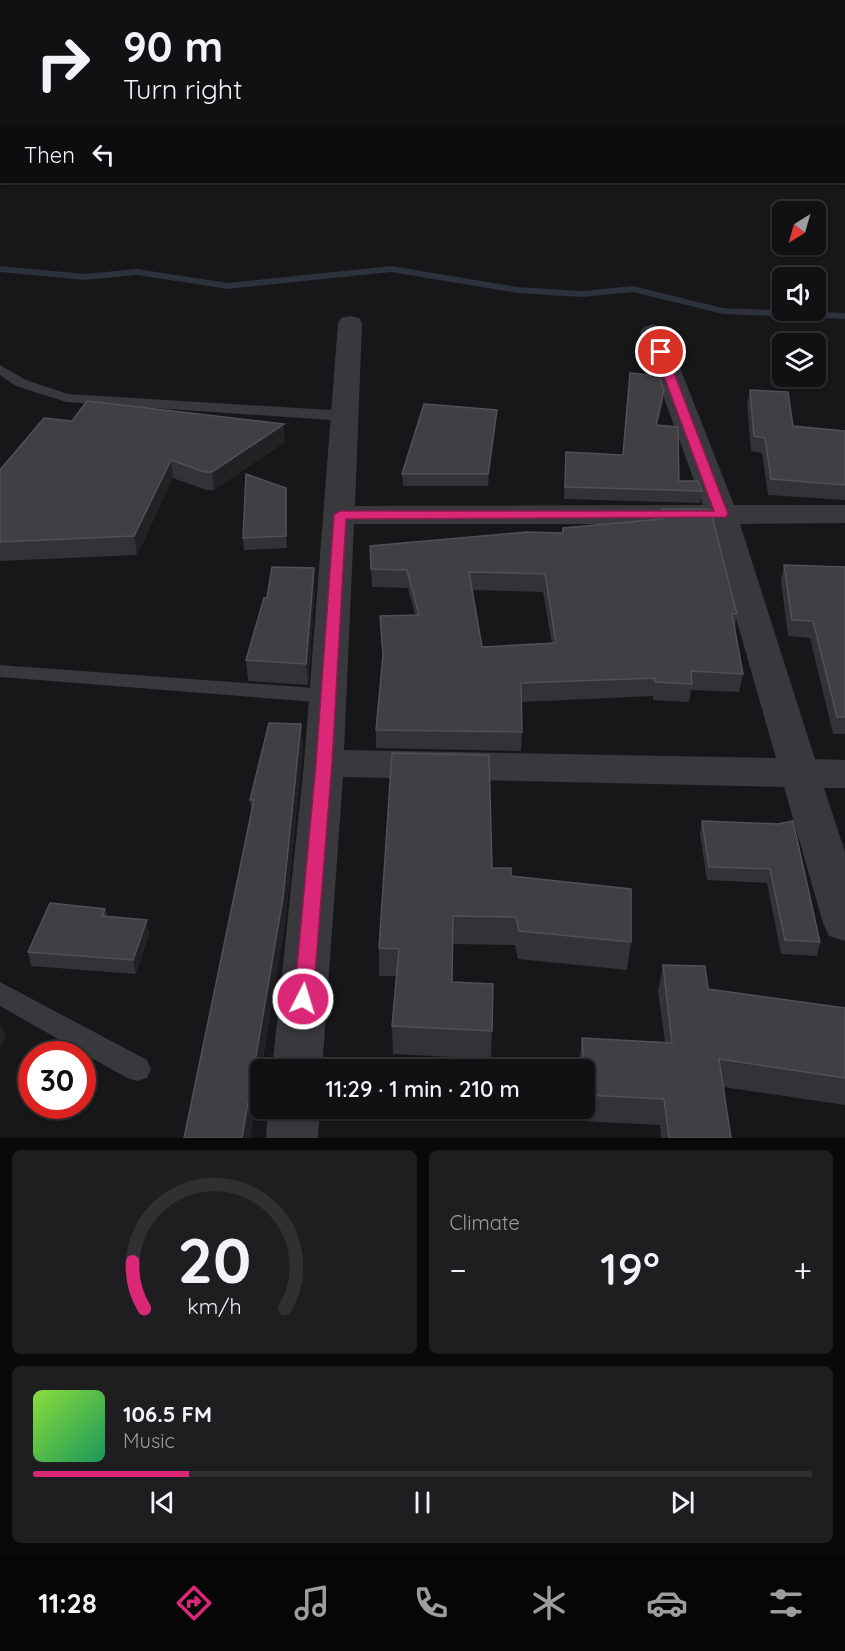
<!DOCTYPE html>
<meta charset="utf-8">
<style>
body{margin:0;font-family:Quicksand,sans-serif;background:#1e1e20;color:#f1f3f6;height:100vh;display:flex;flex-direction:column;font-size:22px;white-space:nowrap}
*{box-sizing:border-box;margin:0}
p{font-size:20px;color:#9c9d9f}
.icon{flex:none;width:33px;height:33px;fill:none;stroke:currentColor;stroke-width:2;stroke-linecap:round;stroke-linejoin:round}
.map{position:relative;height:1138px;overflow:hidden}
.side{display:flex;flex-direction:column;gap:12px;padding:12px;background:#09090a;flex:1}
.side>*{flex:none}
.top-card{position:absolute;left:0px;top:0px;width:846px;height:183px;box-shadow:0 2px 4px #0004,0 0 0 2px #303032;background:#111012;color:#f1f3f6;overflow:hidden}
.needle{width:39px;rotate:217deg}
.controls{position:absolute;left:772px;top:201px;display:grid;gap:12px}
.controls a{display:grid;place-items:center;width:54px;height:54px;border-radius:9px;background:#111012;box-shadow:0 2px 4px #0004,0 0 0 2px #303032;font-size:30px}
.speed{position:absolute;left:18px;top:1041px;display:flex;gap:12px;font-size:30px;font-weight:700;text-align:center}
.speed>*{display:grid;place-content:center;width:78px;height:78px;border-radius:50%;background:#111012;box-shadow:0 2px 4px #0004,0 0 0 2px #303032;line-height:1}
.speed .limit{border:9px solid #d22;background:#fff;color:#111}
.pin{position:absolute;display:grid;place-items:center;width:51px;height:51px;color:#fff;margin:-26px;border:3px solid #fff;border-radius:50%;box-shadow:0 2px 6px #0007}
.me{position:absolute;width:66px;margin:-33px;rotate:5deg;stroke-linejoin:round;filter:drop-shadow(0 0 4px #0008)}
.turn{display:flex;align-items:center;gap:21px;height:126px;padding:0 24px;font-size:27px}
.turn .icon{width:78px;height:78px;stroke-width:2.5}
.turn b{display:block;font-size:42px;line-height:51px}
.then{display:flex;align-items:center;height:57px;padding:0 24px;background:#0003;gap:12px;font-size:22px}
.big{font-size:45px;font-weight:600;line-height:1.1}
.side .widget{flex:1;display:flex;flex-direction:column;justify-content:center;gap:9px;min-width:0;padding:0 21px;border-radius:9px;background:#1e1e20}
.side .dial{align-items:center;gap:0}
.dial svg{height:156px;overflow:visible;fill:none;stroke:#303032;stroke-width:7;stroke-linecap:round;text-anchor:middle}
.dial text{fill:#f1f3f6;stroke:none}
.song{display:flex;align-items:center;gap:18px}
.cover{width:72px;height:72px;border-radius:9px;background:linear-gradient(135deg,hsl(90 70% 55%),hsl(150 70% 35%))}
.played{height:6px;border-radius:3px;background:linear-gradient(90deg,#db2777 20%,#303032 20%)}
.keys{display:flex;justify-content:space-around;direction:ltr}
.heat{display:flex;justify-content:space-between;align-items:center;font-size:33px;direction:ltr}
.side .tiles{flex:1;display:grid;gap:12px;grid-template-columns:1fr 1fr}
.widget:last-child{grid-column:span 2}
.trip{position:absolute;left:250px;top:1059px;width:345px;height:60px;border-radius:9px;background:#111012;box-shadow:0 2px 4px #0004,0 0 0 2px #303032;font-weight:600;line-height:60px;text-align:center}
.dock{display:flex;height:96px;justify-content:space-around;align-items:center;background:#070607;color:#9c9d9f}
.dock .icon{width:42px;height:42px}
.dock .current{color:#db2777}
.dock b{font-size:27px;color:#f1f3f6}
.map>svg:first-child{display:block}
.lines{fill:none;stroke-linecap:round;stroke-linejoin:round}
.stream{fill:#2d313b;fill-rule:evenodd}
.service{fill:#38383d;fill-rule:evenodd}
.minor{fill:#38383d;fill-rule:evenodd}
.wall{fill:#333236;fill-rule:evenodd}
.shaded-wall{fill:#222124}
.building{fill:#403f44;stroke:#505056;stroke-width:1.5;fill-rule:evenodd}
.route{fill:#db2777;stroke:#8e194d;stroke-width:1.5}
</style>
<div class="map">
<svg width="845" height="1138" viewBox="0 0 845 1138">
<rect width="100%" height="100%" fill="#171618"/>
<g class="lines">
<path class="stream" d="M0,266L85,274L137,269L228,283L391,266L517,287L582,291L633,286L723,308L845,313V319L723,314L633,292L582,297L517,293L391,272L228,289L137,275L85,280L0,272Z"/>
<path class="service" d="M159,0H167L158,2Z
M360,0H368V2H360Z
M0,365L26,380L68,394L346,411L354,416L346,421L66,402L16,386L0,375Z
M0,665L328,689L335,691L338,696L335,701L328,703L0,677Z
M0,982L147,1060L151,1069L147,1078L137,1081L127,1078L0,1006Z"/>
<path class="minor" d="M814,0H828L829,2H815Z
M844,21H845V29H844Z
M350,316L359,318L362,323L355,506L703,505L640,332L644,327L653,324L662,327L666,332L734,505H845V523L740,524L815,759L845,760V788H824L845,852V941L829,936L823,923L784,787L343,777L322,1070H272L304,763L338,323L341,318ZM354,524H709L776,758L344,750Z
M268,1108H320L318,1138H266Z"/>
</g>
<path class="wall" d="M664,390L663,402L657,425L679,481L702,491L700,503L564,499L565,464L623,455Z
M750,390L793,426L845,431V500L768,495L762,453L751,451L747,404Z
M497,410L496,421L488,486H403L402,474Z
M285,442L214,490H206L173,478L137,555L0,561V470Z
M287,500V548L244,550L243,538Z
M662,509L737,614L735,628L743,674L739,692L691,690L689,702L653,700V696L522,702V732L521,751L376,748V730L383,660L380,616L415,615L408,588L372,587L370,546L563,533L661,519ZM472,590L543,592L552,644L482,647Z
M784,565L845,567V734H833L810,638L788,636L781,581Z
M315,588L308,685L248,681L246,660L267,598Z
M301,724L303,750L285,924L250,1138H184L252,814L250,800Z
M702,821L778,824L820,942L817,956L781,954L767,883L707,880L700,834Z
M492,868L511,876L631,942L627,970L518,959L515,945L453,944L452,982L492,1031L491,1059L393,1054L392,1026L397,976H379V948Z
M105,909L107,916L149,934L136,974L31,966L28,952Z
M663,965L708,989L845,1008V1105L723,1087L731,1138H661L660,1125L582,1121L581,1108H585V1070H579V1064L582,1038L665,1042L658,991Z"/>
<path class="shaded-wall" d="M664,390L663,402L655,436L656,425Z
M497,410L496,421L488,486V474Z
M284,424L285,442L214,490L212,472Z
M171,460L173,478L137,555L134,536Z
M286,488L287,500V548L286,536Z
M314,568L315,588L308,685L306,664Z
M301,724L303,750L285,924L250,1138H242Z
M147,920L149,934L136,974L133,960Z
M1,1024L6,1037L0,1050V1027Z"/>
<path class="building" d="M630,373L659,376L664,390L656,425L678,427L679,481H698L702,491L565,487L566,452L623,455Z
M750,390L788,392L793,426L845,431V485L771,479L765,438L754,436Z
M87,401L284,424L212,472H204L171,460L134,536L0,542V470L44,418L72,421Z
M424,404L497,410L488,474H402Z
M246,474L286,488V536L243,538Z
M662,509H710L737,614H732L743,674L691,671L692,684L655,682V678L521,683L522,732L376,730L383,655L380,616L419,615L407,570L371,569L370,546L527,532L563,533V528L662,519ZM469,572L545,574L556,643L482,647Z
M784,565L845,567V717H837L813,621L792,620Z
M272,567L314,568L306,664L246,660L264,598H267Z
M269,723L301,724L283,898L242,1138H184L254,800H250Z
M392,753L489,755L492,868H511V876L631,889V942L519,931L516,917L453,916L452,982L493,984L492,1031L392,1026L399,949L379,948Z
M702,821L778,824L793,821L820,942L785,940L770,869L709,867Z
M50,903L105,909L102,916L147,920L133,960L28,952Z
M663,965L705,966L708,989L845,1008V1078L719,1059L731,1138H669L664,1099L585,1095V1070H584L582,1038L672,1043Z"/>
<path class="route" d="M661,349L666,352L728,514L726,517L346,519L332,763L313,999L310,1005L303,1007L297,1005L294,999L316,763L334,515L340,511H714L655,352Z"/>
</svg>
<div class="controls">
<a><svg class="needle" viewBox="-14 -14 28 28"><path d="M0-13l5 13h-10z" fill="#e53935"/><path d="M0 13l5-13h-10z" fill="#9c9d9f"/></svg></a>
<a><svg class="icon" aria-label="sound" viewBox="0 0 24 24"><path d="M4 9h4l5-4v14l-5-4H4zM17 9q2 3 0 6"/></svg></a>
<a><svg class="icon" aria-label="layers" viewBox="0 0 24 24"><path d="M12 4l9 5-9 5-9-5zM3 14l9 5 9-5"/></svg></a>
</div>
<div class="speed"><div class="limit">30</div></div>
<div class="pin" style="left:661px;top:352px;background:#d93025"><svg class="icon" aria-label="arrive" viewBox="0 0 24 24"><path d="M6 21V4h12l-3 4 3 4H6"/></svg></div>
<svg class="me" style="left:303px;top:999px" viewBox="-20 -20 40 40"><circle r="17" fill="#db2777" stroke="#fff" stroke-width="3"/><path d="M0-11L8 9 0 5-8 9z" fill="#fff"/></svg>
<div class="trip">11:29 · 1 min · 210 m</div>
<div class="top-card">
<div class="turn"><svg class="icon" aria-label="right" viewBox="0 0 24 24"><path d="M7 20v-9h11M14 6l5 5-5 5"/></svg><div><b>90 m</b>Turn right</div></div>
<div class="then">Then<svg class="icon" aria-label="left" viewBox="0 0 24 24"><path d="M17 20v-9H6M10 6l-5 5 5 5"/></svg></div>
</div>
</div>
<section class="side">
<div class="tiles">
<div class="widget dial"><svg viewBox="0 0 100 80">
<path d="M14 69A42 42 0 1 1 86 69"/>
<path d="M14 69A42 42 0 0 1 8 45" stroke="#db2777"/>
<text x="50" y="56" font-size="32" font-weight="700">20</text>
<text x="50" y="72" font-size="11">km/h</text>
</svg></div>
<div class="widget"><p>Climate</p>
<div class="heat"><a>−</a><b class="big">19°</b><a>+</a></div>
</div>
<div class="widget">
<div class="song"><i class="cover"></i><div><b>106.5 FM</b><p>Music</p></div></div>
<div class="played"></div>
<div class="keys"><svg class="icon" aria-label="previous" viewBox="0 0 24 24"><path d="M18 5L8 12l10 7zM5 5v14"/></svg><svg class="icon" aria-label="pause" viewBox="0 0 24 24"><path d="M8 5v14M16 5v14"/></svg><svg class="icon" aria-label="next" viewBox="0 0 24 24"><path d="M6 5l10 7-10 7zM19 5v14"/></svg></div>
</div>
</div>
</section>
<nav class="dock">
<b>11:28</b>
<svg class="icon current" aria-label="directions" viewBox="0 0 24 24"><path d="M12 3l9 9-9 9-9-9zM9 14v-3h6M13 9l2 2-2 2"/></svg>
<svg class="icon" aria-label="music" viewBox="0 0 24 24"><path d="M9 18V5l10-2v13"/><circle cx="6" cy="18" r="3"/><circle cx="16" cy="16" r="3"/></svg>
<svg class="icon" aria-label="phone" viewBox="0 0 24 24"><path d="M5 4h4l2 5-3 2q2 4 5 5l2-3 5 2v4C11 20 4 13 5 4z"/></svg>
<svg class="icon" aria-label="climate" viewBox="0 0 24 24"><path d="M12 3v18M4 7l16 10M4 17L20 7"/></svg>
<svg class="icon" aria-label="car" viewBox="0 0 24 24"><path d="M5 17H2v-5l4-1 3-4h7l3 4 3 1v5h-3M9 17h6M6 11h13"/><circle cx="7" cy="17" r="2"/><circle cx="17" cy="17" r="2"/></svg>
<svg class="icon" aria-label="filters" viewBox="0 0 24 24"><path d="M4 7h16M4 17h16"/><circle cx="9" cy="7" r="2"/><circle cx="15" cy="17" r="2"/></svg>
</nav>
